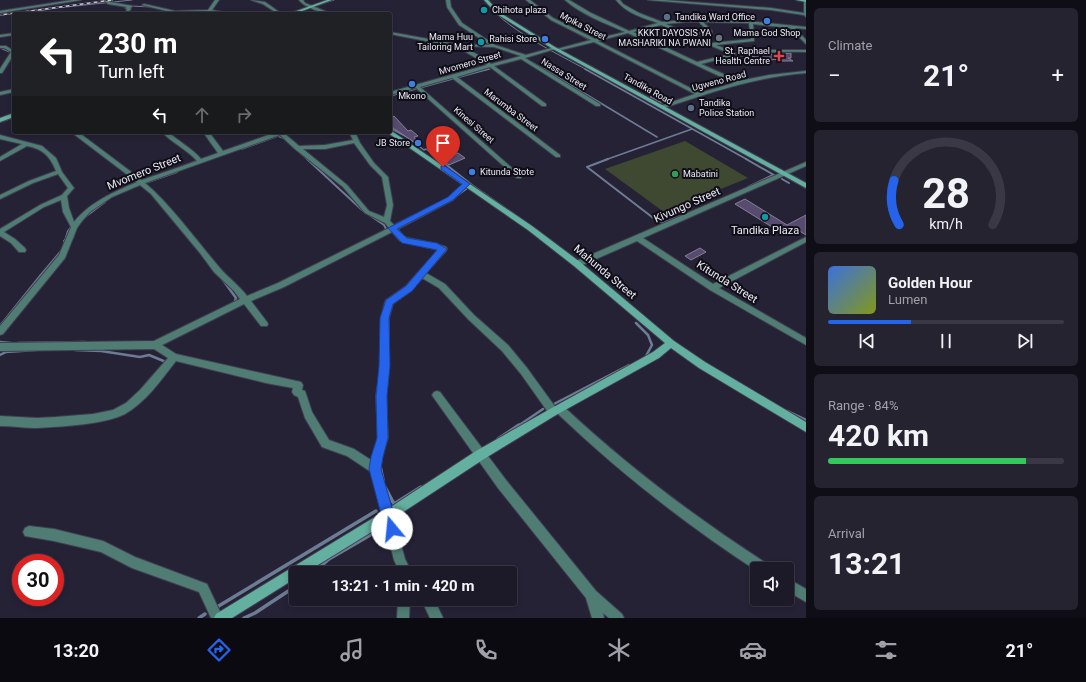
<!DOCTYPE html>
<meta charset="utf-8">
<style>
body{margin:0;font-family:Roboto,sans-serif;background:#252330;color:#f1f3f6;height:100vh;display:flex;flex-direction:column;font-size:15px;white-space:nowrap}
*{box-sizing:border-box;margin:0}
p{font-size:13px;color:#a0a1a8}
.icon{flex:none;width:22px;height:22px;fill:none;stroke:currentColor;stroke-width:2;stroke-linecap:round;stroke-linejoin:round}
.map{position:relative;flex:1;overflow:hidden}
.drawer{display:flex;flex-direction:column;gap:8px;padding:8px;background:#0f0e16;width:280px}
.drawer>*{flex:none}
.top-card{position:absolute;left:12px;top:12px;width:380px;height:122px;border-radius:4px;box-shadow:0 2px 6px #0003,0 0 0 1px #3a3845;background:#202124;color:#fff;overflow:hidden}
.tools{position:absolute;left:750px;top:562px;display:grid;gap:8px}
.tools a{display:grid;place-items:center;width:44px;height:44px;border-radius:4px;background:#1c1a28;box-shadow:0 2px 6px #0003,0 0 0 1px #3a3845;font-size:20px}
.speed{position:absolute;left:12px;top:554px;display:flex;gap:8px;font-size:20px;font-weight:700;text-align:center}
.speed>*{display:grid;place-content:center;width:52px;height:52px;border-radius:50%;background:#1c1a28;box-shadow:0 2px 6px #0003,0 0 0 1px #3a3845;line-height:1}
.speed .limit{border:6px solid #d22;background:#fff;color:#111}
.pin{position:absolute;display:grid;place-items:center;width:34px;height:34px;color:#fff;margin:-41px -17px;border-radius:50% 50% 50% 0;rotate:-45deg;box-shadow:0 0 4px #0007}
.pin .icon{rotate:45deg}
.me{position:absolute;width:44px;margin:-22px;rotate:343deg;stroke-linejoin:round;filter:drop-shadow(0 0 3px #0008)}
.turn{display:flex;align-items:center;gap:14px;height:84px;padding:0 20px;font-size:18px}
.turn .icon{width:52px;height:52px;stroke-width:2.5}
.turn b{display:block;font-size:28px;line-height:34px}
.lanes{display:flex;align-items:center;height:38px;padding:0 20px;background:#0003;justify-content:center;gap:20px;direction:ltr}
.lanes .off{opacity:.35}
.big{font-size:30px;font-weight:700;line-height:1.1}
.drawer .tile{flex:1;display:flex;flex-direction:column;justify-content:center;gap:6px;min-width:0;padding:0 14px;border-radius:6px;background:#252330}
.drawer .dial{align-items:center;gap:0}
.dial svg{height:104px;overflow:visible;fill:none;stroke:#3a3845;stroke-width:7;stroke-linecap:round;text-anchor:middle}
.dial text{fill:#f1f3f6;stroke:none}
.song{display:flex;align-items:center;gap:12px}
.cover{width:48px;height:48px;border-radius:6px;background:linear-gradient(135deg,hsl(220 70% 55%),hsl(70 70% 35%))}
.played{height:4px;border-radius:2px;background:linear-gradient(90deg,#2563eb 35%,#3a3845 35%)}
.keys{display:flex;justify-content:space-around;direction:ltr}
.heat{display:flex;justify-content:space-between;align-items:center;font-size:22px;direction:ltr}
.charge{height:6px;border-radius:3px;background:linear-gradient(90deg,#34c759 84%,#3a3845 0)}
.trip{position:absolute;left:289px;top:566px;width:228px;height:40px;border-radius:4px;background:#1c1a28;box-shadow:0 2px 6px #0003,0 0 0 1px #3a3845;font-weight:700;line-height:40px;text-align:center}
.tab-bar{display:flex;height:64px;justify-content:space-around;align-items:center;background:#0b0a10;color:#a0a1a8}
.tab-bar .icon{width:28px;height:28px}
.tab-bar .active{color:#2563eb}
.tab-bar b{font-size:18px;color:#f1f3f6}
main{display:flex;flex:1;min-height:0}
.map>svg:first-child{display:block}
.green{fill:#3f4932}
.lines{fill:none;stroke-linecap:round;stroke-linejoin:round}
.stream-far4{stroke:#6d7c95;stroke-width:1}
.stream-far3{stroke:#6d7c95;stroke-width:1.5}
.stream-far2{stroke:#6d7c95;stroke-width:2}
.stream-far1{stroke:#6d7c95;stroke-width:2.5}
.stream{stroke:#6d7c95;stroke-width:3.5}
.building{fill:#574c6f;stroke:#857f96}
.street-casing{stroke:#423e51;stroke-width:2}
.secondary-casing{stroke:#423e51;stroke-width:2}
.street{fill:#4f7d74;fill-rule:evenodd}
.secondary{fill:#63afa0;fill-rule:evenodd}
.rail-casing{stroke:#c8c5d3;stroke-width:1.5}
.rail{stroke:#0f0d16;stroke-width:1;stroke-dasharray:3.5;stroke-linecap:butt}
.route{fill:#2563eb;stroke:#184099}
.culture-dot{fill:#0f9aa8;stroke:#0f0d16;stroke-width:1.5}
.service-dot{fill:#5c6f8a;stroke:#0f0d16;stroke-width:1.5}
.shop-dot{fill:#3f7fe0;stroke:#0f0d16;stroke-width:1.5}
.worship-dot{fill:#6b7280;stroke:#0f0d16;stroke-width:1.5}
.health-dot{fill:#e0444e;stroke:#0f0d16;stroke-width:1.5}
.leisure-dot{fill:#2e9e5b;stroke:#0f0d16;stroke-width:1.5}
.labels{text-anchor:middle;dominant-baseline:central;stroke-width:4;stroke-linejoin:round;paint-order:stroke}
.far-poi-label{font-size:9px;fill:#ebe9f6;stroke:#0f0d16;text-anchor:start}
.far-street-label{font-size:9px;fill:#ebe9f6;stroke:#0f0d16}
.street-label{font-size:11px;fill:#ebe9f6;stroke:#0f0d16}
.poi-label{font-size:11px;fill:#ebe9f6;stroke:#0f0d16}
</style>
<main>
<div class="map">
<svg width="806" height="618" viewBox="0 0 806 618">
<rect width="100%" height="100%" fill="#262236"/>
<path class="green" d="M685,141L748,178L664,212L605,169Z"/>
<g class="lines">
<path class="stream-far4" d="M485,0C501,27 558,54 587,70
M489,0L492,5
M526,0L549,18L591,41
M131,6L152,7L169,11
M312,7L334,0
M269,8L280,14
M495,8L500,13
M216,11L229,14
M180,13L191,12
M21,14L56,8L132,0
M0,48L9,52
M527,59L546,70
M485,70L490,69"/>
<path class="stream-far3" d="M544,69L657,137
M585,69L748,160
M390,96L489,69
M0,122L9,119
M390,128L407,137L424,150L426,149L440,160
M286,134L290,132
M242,149L278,136L285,139L308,160
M199,160L227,150
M605,160L692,129"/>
<path class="stream-far2" d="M307,159L362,210L384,225L387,231
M439,159L472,185L528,224
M608,159L587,167L652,217L663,223L681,216
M746,159L774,175
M181,167L202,159
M782,179L789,183
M145,183L177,172
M748,187L773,175
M458,195L470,186
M106,197L137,182
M85,217L105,202
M64,241L73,238L74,234
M63,247L68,231L78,218
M40,276L61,251"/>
<path class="stream-far1" d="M223,280L236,298L234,304
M636,323L648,335L652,345L646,356
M0,326L41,275
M0,342L11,343
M18,343L85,342
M75,350L101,351L140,357L149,355L166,362
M0,355L6,352L36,350
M552,405L629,365
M787,411L806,420
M518,426L543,409"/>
<path class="stream" d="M498,439L519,425
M380,466L383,480
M385,487L394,504L421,487
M313,573L329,559L372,534
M217,607L376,511
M199,618L205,614
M244,618L255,613L296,586"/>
</g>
<path class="building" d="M791,53V58H788L793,61H781L778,59L762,61L752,56Z
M660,93L672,100L662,103L650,97Z
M394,116L408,131L411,130L418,136L414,137L416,140L414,142L390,126V119Z
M458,153L465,158L449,165L442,159Z
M745,199L787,225L806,215V235L796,229L785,235L735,204Z
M700,248L706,252L691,260L685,256Z"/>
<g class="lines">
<defs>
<path id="street" d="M72,0H81L0,13V11Z
M104,0H108L110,2L133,6L130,8L131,9L129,11V14H125L127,9L125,8L127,7L108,4Z
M215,0H219L212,10L233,14L211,12L209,14L207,12L175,13L142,5L144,4L175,11L208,10Z
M251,0L265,2L282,14H278L263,4Z
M299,0H303L305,3L332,14C323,14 304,7 299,0Z
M446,0H450L451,7L462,23L495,45L526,55L555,47V49L525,58L600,104V106H596L521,59L494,66L546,104V106H542L490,67L457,77L560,155V157H556L452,78L420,87L521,176V178H517L416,88L390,95V92L487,65L476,58L457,47L390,34V32L456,44L490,45L459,25L447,7ZM462,46L494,47L521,56L491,64L480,56Z
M526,0H530L553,18L595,39L625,32C605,23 582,15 565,0H569L591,13L629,31L658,23C643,18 626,13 616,0H620L623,4L639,13L662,22L685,20H738L806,27V29L795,28L806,40V44L790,28L753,24L754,41L716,45L736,53L765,50H806V52C770,51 735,54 701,64L739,81L769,75L806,71V73C756,77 711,92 664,108H660V106L695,94L594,42L557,51V49L591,40L551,20ZM685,22H699L708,31L686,33L666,24ZM703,22L749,23L751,39L712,43L690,34L712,33V31ZM661,25L731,54L697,62L633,32ZM628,33L734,83L700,93L598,41Z
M648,0H664L771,8L804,13V1L806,0V17L804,15L771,10Z
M14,33V35L0,37V35Z
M0,46H6L14,51V54L2,73H0V69L11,52L4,48H0Z
M14,89V92L0,95V92Z
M71,132H78L142,180L197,161C188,150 172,143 162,132H168C178,141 193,149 201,159L218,153L203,132H209L223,151L277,132H287L285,134L299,146L325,145L353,140L349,132H355L360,143L374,163L388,177L393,205L390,221L394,225L449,198L464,183H468V185L453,200L398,229L404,237L437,244L446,247L447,249L446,251L426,273L445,284L474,315L508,345L527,368L556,408L557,406L560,405L563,406C627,466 696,518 769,565L771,569H757V571C685,524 619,472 557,413L556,415L553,416L550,415L521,374L502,351L468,319L439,288L422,278L412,290L393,304L389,318V366L386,396L388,438L382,457L380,469L405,559L412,573H400L394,560L371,472L347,456L322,447L305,418L298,397L294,395L292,392L293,388L266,383L176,361C161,380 146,402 125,414C113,420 99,422 86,424C70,426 53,427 37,428C25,428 12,426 0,426V416L37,418L56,417L93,414L113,410L126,403L140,390L168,358L154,349L0,351V343L154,341L240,299L234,291L214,272L200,253L151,194L140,185L112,197L90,212L82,221L77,228L65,258L3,334L0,335V326L59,255L71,227L63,212L61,200L44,207L4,232L15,239L25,248L26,250L25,252H19L11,243L0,236V229L40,205L62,195L68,188L58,174L33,183L0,199V195L29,181L56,171C50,156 43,149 27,146L0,161V157L22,144L0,139V135L42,146L56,158L62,172L74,188L67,196L69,208L74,222C90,202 114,192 137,182ZM280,135L295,149L343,187L365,213L385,223L389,228L278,283L247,296C239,285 228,278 219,267C195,239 173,207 145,183ZM354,143L370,165L382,177L387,205L384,217L369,211L347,185L303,149H325ZM392,232L400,241L438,250L406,286L386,300L385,302L381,318V366L376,396L378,438L371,460L354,449L329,440L312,412L305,391L302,390L303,385L301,382L176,354L162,345L244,304L261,326H267L268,324L267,322L251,301L284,287Z
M806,162V166L643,238L713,284L806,237V242L719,288L806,338V345L710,290L637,241L580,266L577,267L573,264L574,262Z
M437,391L440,392L506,480L596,591L622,614L624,618H609L603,613L604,618H592L586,598L498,488L434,398L432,395L434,392Z
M29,526L54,529L103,541L135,557L207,584L223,618H211L199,592L132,568L101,552L54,541L25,536L23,532L25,528Z
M787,578L806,589V602L787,591Z
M398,599H410L409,618H397Z
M421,599H434L443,618H430Z"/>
<path id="secondary" d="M327,0H332L294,14H288Z
M484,0H488L499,12L555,47L806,183V188L553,49L497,14Z
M796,0H806V2Z
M14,113V117L0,122V118Z
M390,130L532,226L580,262L674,341L705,362L806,422V432L699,368L671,348L659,358L556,415L484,459L391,520L305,573H296V578L232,618H214L216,614L383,512L476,451L550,409L653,352L665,343L574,266L528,230L388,133L387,132H390Z"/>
</defs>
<use href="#street" class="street-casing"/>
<use href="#secondary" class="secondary-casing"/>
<use href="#street" class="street"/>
<use href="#secondary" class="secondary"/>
<defs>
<path id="rail" d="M0,15L112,0"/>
</defs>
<use href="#rail" class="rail-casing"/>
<use href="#rail" class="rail"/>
</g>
<path class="route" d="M441,166H445L470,184L453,200L397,229L407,238L437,243L447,249L412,291L393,304L389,318L390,366L387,396L388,438L383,457L381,469L398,529L396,534L392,536L387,534L385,529L369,469L371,457L377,438L376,396L379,366L380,318L386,300L406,286L437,250L402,243L388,228L448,197L462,184L441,169Z"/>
<g class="culture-dot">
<circle cx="484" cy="10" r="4"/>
<circle cx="481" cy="42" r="4"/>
<circle cx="765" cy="217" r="4"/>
</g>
<g class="service-dot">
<circle cx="667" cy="17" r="4"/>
<circle cx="691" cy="108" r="4"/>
</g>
<g class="shop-dot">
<circle cx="767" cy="21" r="4"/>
<circle cx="545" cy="39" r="4"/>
<circle cx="412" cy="84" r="4"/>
<circle cx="418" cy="143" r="4"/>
<circle cx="472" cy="172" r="4"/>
</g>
<circle class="worship-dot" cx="719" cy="38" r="4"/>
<path class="health-dot" d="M777 50h4v4h4v4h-4v4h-4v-4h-4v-4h4z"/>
<circle class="leisure-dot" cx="675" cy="174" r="4"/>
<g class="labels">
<g class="far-poi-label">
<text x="492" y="10">Chihota plaza</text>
<text x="675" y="17">Tandika Ward Office</text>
<text x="711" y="33" text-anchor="end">KKKT DAYOSIS YA<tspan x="711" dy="10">MASHARIKI NA PWANI</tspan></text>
<text x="767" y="33" text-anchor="middle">Mama God Shop</text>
<text x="473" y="37" text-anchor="end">Mama Huu<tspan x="473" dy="10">Tailoring Mart</tspan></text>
<text x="537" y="39" text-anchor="end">Rahisi Store</text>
<text x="770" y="51" text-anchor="end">St. Raphael<tspan x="770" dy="10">Health Centre</tspan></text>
<text x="412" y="96" text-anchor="middle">Mkono</text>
<text x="699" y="103">Tandika<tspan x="699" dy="10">Police Station</tspan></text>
<text x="410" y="143" text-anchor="end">JB Store</text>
<text x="480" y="172">Kitunda Stote</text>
<text x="683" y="174">Mabatini</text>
</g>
<g class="far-street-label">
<text transform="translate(583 26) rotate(27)">Mpika Street</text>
<text transform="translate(470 63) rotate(-16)">Mvomero Street</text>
<text transform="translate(564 74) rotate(32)">Nassa Street</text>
<text transform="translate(719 81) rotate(-15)">Ugweno Road</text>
<text transform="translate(648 89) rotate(29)">Tandika Road</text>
<text transform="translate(511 110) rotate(37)">Marumba Street</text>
<text transform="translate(474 125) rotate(41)">Kinesi Street</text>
</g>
<g class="street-label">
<text transform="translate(144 172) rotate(-22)">Mvomero Street</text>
<text transform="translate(687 205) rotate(-24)">Kivungo Street</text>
<text transform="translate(605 272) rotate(40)">Mahunda Street</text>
<text transform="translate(727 282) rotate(32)">Kitunda Street</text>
</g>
<g class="poi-label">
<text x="765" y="230">Tandika Plaza</text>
</g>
</g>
</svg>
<div class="tools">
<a><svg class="icon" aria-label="sound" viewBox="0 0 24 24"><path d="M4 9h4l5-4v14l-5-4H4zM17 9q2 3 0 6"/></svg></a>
</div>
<div class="speed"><div class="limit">30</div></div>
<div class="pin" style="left:443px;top:167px;background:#d93025"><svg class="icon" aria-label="arrive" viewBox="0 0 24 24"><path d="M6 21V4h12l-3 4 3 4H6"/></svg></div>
<svg class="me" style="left:392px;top:529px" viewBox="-20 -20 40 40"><circle r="19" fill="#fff"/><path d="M0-13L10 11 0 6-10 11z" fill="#2563eb"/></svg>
<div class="trip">13:21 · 1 min · 420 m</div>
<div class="top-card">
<div class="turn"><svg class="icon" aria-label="left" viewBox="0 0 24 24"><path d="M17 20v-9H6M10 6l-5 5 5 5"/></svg><div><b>230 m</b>Turn left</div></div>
<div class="lanes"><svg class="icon" aria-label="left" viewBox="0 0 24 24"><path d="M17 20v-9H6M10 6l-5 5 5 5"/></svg><svg class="icon off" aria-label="ahead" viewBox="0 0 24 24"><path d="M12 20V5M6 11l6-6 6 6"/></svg><svg class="icon off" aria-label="right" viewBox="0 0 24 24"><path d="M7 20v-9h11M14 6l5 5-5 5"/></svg></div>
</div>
</div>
<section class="drawer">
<div class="tile"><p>Climate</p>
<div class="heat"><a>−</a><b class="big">21°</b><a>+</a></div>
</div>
<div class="tile dial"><svg viewBox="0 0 100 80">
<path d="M14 69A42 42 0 1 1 86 69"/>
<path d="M14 69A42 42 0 0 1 10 35" stroke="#2563eb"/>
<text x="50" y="56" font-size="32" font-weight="700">28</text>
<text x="50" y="72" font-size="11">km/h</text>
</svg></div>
<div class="tile">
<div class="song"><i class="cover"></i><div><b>Golden Hour</b><p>Lumen</p></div></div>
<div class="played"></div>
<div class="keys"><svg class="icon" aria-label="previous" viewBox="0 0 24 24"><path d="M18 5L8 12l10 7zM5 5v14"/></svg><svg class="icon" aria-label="pause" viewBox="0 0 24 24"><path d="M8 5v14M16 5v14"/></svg><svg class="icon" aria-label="next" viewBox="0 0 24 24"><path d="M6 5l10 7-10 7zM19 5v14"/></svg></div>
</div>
<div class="tile"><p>Range · 84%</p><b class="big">420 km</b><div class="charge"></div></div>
<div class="tile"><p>Arrival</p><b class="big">13:21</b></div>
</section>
</main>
<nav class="tab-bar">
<b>13:20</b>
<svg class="icon active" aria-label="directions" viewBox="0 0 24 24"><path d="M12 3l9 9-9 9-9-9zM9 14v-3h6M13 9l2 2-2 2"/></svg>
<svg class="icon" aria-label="music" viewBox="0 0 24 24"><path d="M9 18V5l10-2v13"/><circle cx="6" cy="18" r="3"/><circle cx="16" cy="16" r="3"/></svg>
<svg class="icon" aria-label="phone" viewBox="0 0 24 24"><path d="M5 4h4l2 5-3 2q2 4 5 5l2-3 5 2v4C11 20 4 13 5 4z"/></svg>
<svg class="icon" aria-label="climate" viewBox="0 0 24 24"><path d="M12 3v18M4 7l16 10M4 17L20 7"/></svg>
<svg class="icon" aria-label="car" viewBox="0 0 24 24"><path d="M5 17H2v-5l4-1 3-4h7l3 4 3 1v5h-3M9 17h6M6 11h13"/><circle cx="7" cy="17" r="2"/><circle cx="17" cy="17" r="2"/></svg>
<svg class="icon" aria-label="filters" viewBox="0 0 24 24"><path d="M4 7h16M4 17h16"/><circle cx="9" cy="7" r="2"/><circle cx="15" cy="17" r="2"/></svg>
<b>21°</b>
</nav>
